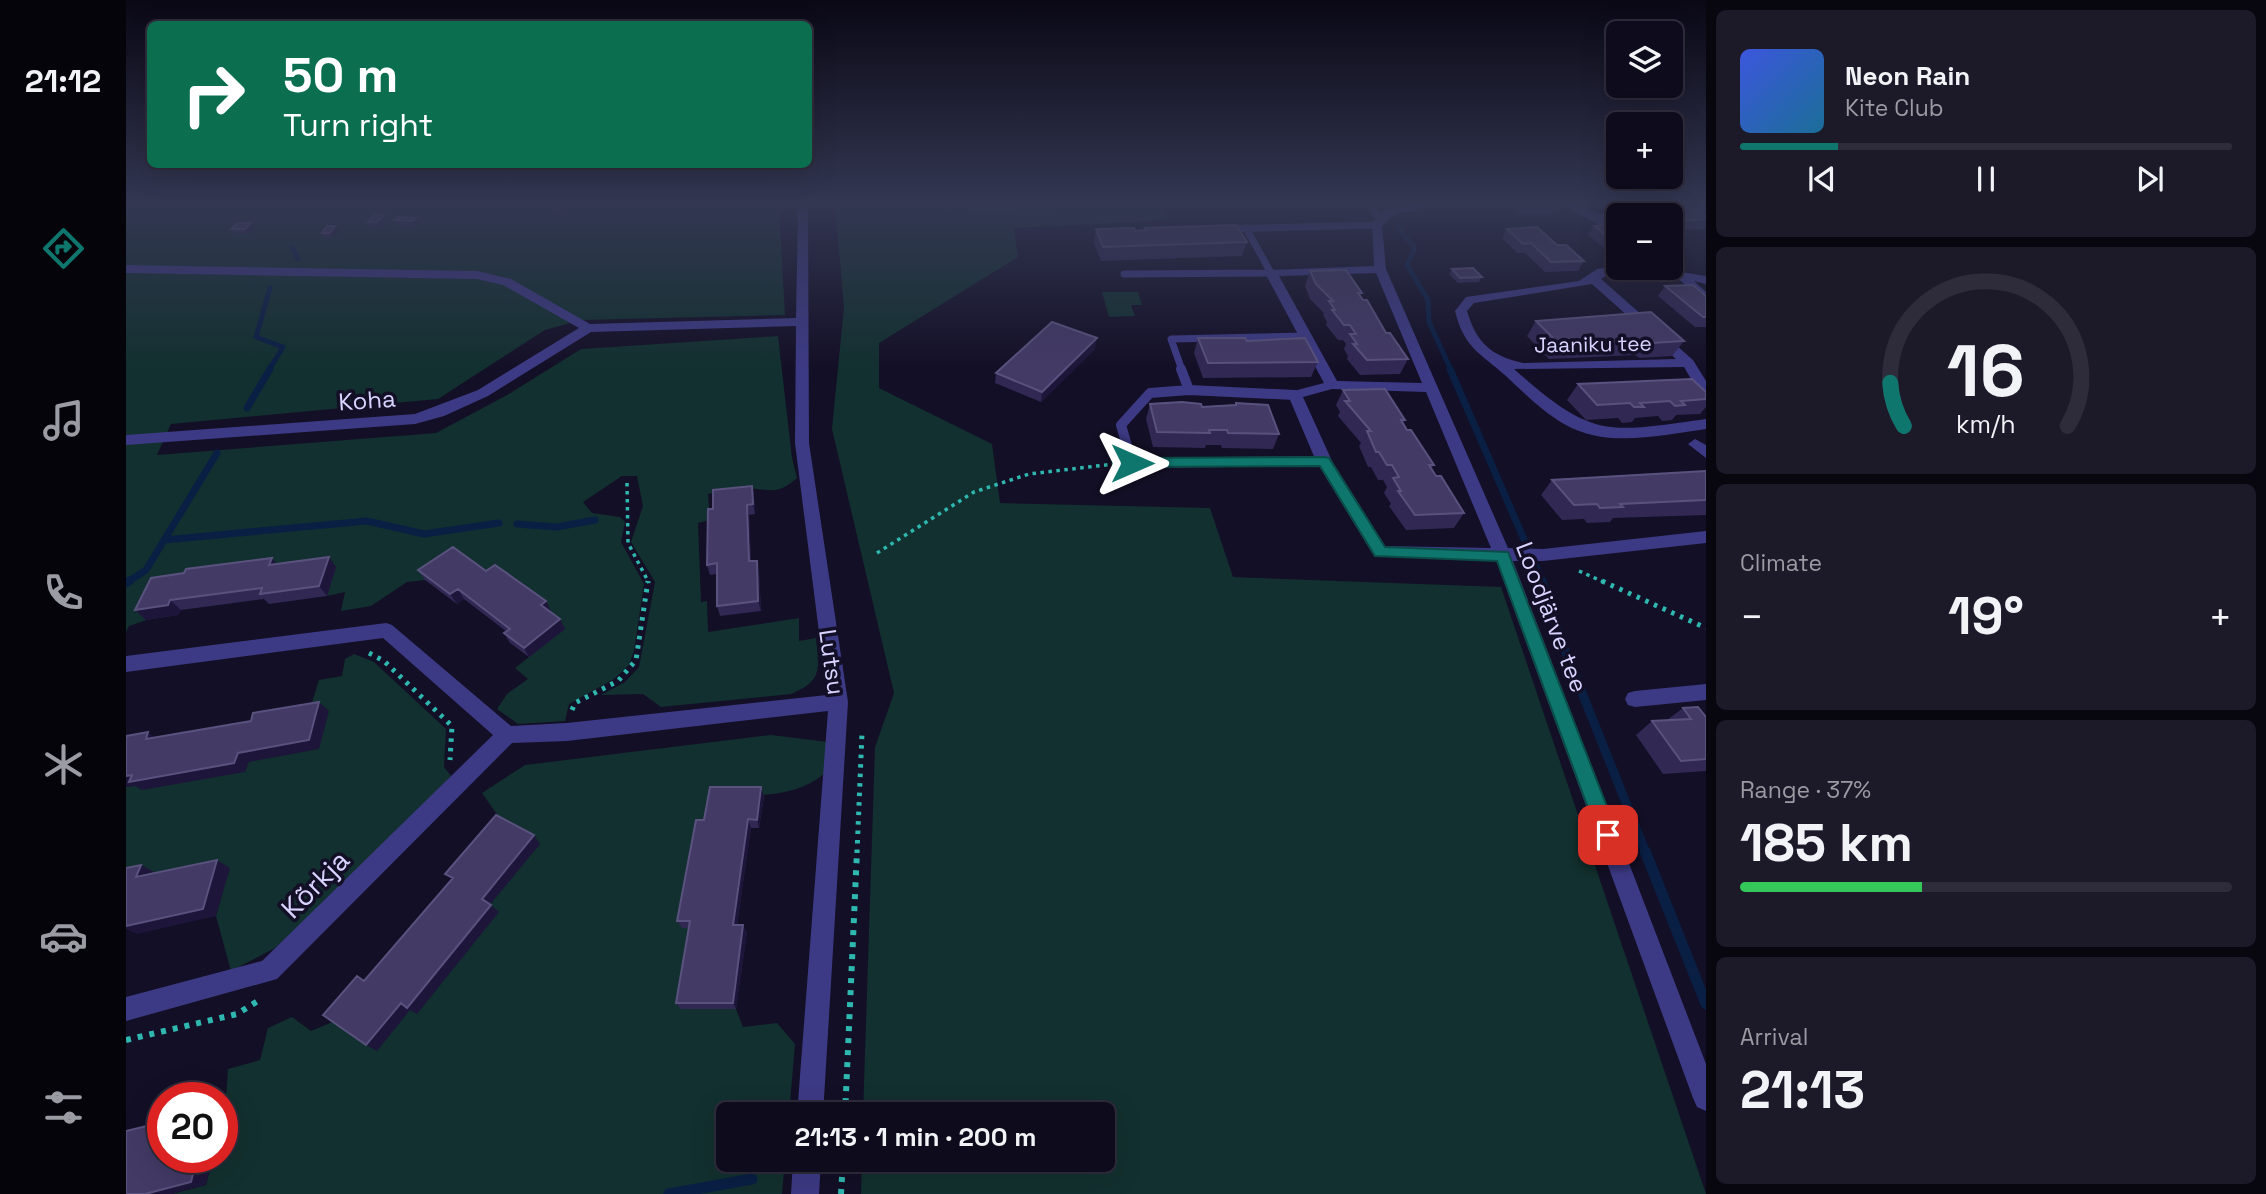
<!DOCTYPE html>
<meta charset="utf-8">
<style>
body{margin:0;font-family:"Space Grotesk",sans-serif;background:#1c1929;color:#f1f3f6;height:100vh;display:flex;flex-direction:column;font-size:26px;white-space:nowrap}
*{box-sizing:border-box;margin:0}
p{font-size:23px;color:#9b9ba3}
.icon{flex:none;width:38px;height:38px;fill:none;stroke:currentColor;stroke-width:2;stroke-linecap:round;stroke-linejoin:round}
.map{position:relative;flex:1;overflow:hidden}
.sheet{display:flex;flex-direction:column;gap:10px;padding:10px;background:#08060f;width:560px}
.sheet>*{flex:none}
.top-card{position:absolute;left:21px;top:21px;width:665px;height:147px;border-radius:10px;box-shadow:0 7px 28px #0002,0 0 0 2px #2e2b3b;background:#0b6e4f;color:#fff;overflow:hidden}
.controls{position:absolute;left:1480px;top:21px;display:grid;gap:14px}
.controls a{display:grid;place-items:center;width:77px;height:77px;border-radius:10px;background:#0e0b1c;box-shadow:0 7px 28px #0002,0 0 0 2px #2e2b3b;font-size:35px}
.speed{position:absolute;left:21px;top:1082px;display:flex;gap:14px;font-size:35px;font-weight:700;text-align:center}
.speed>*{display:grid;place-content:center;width:91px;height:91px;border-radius:50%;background:#0e0b1c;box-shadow:0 7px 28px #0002,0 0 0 2px #2e2b3b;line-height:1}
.speed .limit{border:10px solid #d22;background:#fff;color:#111}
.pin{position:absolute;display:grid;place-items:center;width:60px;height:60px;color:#fff;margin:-30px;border-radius:14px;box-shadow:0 4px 10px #0006}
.me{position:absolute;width:77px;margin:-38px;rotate:90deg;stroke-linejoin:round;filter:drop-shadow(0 0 5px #0008)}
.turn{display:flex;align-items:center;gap:24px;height:147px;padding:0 21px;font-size:32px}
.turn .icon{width:91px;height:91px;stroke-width:2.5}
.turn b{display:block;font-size:49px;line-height:60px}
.big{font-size:52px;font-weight:700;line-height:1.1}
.sheet .widget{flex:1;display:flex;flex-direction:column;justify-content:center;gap:10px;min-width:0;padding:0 24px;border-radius:10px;background:#1c1929}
.sheet .dial{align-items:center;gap:0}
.dial svg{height:182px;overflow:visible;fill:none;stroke:#2e2b3b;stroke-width:7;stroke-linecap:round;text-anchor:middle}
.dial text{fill:#f1f3f6;stroke:none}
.song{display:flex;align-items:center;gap:21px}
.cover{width:84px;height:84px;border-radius:10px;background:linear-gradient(135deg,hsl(230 70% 55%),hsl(200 70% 35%))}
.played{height:7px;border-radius:4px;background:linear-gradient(90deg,#0f766e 20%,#2e2b3b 20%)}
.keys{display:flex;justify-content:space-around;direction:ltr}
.heat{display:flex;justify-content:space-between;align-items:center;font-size:38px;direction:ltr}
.charge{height:10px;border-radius:5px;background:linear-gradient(90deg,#34c759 37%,#2e2b3b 0)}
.trip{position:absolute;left:590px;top:1102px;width:399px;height:70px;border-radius:10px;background:#0e0b1c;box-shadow:0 7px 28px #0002,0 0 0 2px #2e2b3b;font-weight:700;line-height:70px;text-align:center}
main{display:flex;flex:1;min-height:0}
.tabs{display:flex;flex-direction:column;width:126px;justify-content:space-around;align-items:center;background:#06040b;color:#9b9ba3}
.tabs .icon{width:49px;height:49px}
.tabs .current{color:#0f766e}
.tabs b{font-size:32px;color:#f1f3f6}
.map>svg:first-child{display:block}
.green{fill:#12302f}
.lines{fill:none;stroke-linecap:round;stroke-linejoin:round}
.stream-far3{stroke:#0a1f44;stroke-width:5}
.stream-far2{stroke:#0a1f44;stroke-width:7}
.stream-far1{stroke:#0a1f44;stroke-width:9}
.stream{stroke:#0a1f44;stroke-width:11}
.path-far2{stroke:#2fb8b0;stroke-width:3.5;stroke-dasharray:3.5 4.5;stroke-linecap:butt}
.path-far1{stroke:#2fb8b0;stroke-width:5;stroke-dasharray:3.5 6;stroke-linecap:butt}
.path{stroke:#2fb8b0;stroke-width:6;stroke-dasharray:5 7;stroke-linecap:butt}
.service-far1{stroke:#3d3a85;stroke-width:7}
.service{stroke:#3d3a85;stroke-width:10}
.minor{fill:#3d3a85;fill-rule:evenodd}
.wall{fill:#312854}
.shaded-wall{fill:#1d163a}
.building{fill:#433a66;stroke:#5a527e;stroke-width:2}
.route{fill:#0f766e;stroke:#0a4d48;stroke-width:2}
.labels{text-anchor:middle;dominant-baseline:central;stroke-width:7;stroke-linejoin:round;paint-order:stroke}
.far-street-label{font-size:21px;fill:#d9d4ff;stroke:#130f26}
.street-label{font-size:24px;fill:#d9d4ff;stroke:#130f26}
.near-street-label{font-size:28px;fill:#d9d4ff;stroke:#130f26}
</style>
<main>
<nav class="tabs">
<b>21:12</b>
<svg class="icon current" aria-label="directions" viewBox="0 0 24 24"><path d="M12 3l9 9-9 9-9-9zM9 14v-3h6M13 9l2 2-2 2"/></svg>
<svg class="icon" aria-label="music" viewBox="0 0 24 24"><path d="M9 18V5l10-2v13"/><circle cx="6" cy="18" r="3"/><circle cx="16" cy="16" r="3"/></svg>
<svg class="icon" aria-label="phone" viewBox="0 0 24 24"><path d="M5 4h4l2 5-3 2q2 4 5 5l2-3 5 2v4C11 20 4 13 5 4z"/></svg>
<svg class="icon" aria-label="climate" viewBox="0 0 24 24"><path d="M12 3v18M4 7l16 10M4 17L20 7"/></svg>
<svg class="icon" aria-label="car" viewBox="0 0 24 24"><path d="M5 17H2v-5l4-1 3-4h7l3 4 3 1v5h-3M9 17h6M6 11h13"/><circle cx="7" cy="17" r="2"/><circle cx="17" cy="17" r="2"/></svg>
<svg class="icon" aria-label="filters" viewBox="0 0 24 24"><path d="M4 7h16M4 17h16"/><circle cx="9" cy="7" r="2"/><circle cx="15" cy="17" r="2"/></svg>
</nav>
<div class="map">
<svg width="1580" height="1194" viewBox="0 0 1580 1194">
<rect width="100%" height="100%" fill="#130f26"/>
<path class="green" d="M0,202H1031L1042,220L888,228L892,257L753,343V388L866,444L874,503L1084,508L1107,577L1375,587L1580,1194H735L736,1160H976V1115H737L749,747L768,693L706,429L718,307L709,204L653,210L659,315L455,320L419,330L312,399L45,424L31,455L310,433L381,395L455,349L652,336L666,458L671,478C648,498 643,487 617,489C606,490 594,492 582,494L584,520L572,523L575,602L581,601L582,632L673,618V641L690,638C693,670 697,680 665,694L535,707L517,694L475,695L499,682L513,667L529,582L505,542L517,506L511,476H496L457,502L466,513L494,517L499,522L495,542L518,584L508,651L503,665L488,679L443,704L439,721L392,724L371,709L381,694L402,679L389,668L439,629L420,615L424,611L299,580L281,582L245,606L215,611L219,592L201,596L210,567L151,575L3,626L0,632Z
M976,292H1012L1016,305H1005L1009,316L983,317Z
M228,654L248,662L320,729L318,767L325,776L196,910L149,948L105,971L90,916L103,868L0,878V787L123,762L182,715L193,680L216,676L219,659Z
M645,735L702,742L698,774C667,799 625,796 587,795L581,828L574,829L556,928H568L555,1009H610L617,1027L651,1023L669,1044L663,1115H602V1160H659L656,1194H46L80,1185L87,1157H96L102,1069L134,1060L142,1028L166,1017L185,1031L209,1021L251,1050L363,906L377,823L356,793L399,765Z"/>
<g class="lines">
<path class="stream-far3" d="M817,213L984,202
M1272,228L1289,248L1281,265L1302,300L1303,322L1325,370
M167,248L172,259
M143,370L157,347L130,337L144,288"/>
<path class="stream-far2" d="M1324,369L1417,583
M121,408L144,369
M391,524L431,527L469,520
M38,540L241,521L298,534L373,523
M0,583L20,570L91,453"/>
<path class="stream-far1" d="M1416,581L1435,640L1520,853
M0,583L3,581"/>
<path class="stream" d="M1519,851L1580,1004
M543,1194L626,1179"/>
<path class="path-far2" d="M501,483L502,543L523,583
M751,553L848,492L903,474L988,464
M1453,571L1480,583"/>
<path class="path-far1" d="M1476,581L1580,628
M243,653L258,661L326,726L324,760
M446,710L449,703L492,681L510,660L522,581
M731,853L736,733"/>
<path class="path" d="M0,1040L111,1014L135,999
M719,1115L731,851
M715,1194L717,1160"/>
<path class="service-far1" d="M1240,202L1255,220
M1551,211L1580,208
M1470,217L1493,215
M1098,229L1250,225
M998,274L1145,273L1120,228
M1056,370L1045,339L1180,336"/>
<path class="service" d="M1055,369L1063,390L1024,393L995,425L1006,463L1198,461
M1063,390L1169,395"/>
<path class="minor" d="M1301,202H1322L1267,215L1256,226L1260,269L1382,548L1417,549L1580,531V543L1417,561H1387L1580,1064V1111L1571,1107L1567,1098L1370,560L1248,556L1190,461L1162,395L1164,392L1198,383L1139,273L1141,270L1248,266L1246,223L1259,210ZM1250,273L1296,383L1211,381L1153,276ZM1206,389L1300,392L1365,548L1259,546L1206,461L1177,397Z
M1432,202C1455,202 1474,215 1493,228V236Z
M677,207L682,210L683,443L722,702L697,1115H671L702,711L441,741L386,743L151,979L0,1021V997L136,961L367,735L257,638L0,672V656L260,623L266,625L385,726L441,723L701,695L669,443L670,326L465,332L362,396L318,416L289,424L0,445V435L289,414L352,390L453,328L377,285L351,279L0,273V265L351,271L385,279L464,324L670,318L672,210Z
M1493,266L1530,268L1580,276V284L1568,281L1580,292V303C1568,298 1562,284 1550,278C1537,271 1486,269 1475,279L1567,360L1580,381V397L1575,396L1558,367L1388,369C1467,439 1479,433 1580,419V429C1534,435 1481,449 1438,424C1416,411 1398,393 1380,376C1354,353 1338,348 1329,311L1340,297L1453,281L1471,269ZM1466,284L1550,359L1397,363C1365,356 1350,342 1341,311L1348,303Z
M1569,439L1580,445V458L1562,444Z
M1580,684V700L1509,707L1502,705L1499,699L1502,693L1509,691Z
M667,1160H695L693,1194H665Z"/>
</g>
<path class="wall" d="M1386,202H1440L1435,210H1428L1426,214L1391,215L1384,206Z
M1457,202H1522L1459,204Z
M442,203L438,211H430L428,206Z
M1499,212L1580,216V226L1578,229L1545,230V215H1497Z
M272,217L292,222L288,226L271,225L268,220Z
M260,219L253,227H245L242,222Z
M1468,226H1493V260L1462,235Z
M128,228L122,234L108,233L105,229Z
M1019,228L1121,242L1116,256L975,261L968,243L970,229L1019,230Z
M1381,229L1431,245L1458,261L1452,271L1419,272L1399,253H1391L1376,238Z
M212,231L207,237L199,238L196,233Z
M1326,269L1356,277L1353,282L1332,283L1323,274Z
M1184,271L1236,293L1234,296L1260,333L1282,359L1274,374L1234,375L1221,359L1222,356L1218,349L1220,344L1217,340H1212L1200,325L1201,322L1197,315L1198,313L1184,299L1179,286Z
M1539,286L1580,296V327H1569L1532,296Z
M1410,321L1558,341L1546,356L1514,358L1509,355L1423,359L1401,336Z
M1072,338L1192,362L1185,377L1077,378L1068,353Z
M969,349L915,402L869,383L870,373Z
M1452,384L1580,392V407L1574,414L1550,415L1546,420L1536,421L1532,416L1509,418L1506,422L1496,423L1492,418L1460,420L1441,400Z
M1217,390L1279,420L1277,423L1281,430L1308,465L1305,469L1338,513L1328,528L1280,530L1263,506L1265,504L1258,493L1261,487L1257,480H1252L1245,467H1242L1233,446L1235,443L1212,416L1214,412L1210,405Z
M1110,403L1153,434L1147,449L1096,448L1095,445H1080L1079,448L1027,447L1020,419L1024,404L1076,407L1109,405Z
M1580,471V515L1487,518L1484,522L1461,523L1458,519L1436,520L1415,495L1426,480Z
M626,486L628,496L629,514L623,515L625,561L633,571L635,611L594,616L591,606V574L584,575L581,565Z
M151,564L210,567L201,596L143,604L138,599L55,610L52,615L20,620L9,610Z
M292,570L360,571L425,611L424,612L439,629L403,657L384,643L378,633L381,632L338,599L331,604L299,580Z
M1557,708L1580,717V771L1537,774L1510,735L1526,721L1541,720Z
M635,787L638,796L633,828H625L611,925L621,932L610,1009H555L550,1003L563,928H556L551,921Z"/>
<path class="shaded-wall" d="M439,202H442V203L438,211L437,206Z
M258,215L260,219L253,227L251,222Z
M290,218L292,222L288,226L286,221Z
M125,223L128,228L122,234L119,229Z
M209,226L212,231L207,237L204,233Z
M971,338L969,349L915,402L916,392Z
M626,486L628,496L629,514L627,504Z
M621,505L623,515L625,571L623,561Z
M203,557L210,567L201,596L193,586Z
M146,558L154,568L143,565Z
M631,561L633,571L635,611L632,601Z
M332,589L338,599L331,604L324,594Z
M44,600L55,610L52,615L20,620L9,610Z
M420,601L425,611L420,615L415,605Z
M434,619L439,629L403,657L398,648Z
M193,702L203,711L193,749L123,762L119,772L16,790L9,786L0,787V776L112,753Z
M22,732L34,742L20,739Z
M635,787L638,796L633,828L631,820Z
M622,819L625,828L610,932L607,925Z
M408,835L414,844L363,906L356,899Z
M91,860L104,868L90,916L11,934L0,929V916Z
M15,865L28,872L10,877Z
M365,905L373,912L291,1014L284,1010L251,1051L240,1045L275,1003Z
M617,925L621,932L610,1009L607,1003Z
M71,1157H87L80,1185L45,1194H19Z"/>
<path class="building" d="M431,202H439L437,206H428Z
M1393,202H1428L1431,205H1396Z
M1570,209L1580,216V219L1545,221V215H1503L1499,212Z
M250,214L258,215L251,222H242Z
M272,217L290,218L286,221L268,220Z
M112,223H125L119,229H105Z
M1490,224L1493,226V245L1468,226Z
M1110,225L1121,242L977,247L970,229L1008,228L1009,231L1021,230L1019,228Z
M201,226H209L204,233H196Z
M1411,227L1431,245H1440L1458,261L1425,262L1405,243L1397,244L1381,229Z
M1347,268L1356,277L1334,278L1326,269Z
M1220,270L1236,293H1232L1237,300H1241L1260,333H1264L1282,359L1241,360L1227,344H1231L1224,334H1230L1224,325H1218L1206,310H1209L1203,301H1207L1190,284L1184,271Z
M1567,285L1580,296V317H1577L1539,286Z
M1525,312L1558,341L1526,343L1520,340L1433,344L1410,321Z
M926,322L971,338L916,392L870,373Z
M1072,338H1119L1121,341L1179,338L1192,362L1082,363Z
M1566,379L1580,392V399L1555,401L1559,405L1549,406L1544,401L1514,403L1518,407H1508L1504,403L1471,405L1452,384Z
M1259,389L1279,420H1275L1281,430H1285L1308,465H1303L1310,476H1315L1338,513L1289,515L1272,491H1275L1267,478L1273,477L1266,465H1261L1253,452H1250L1241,431H1245L1219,401H1224L1217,390Z
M1056,402L1075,404L1076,407L1110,405V403L1142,405L1153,434L1102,433L1101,430H1083L1084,433L1031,432L1024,404Z
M1580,471V500L1494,504L1497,507L1474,508L1471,504L1448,505L1426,480Z
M626,486L627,504L621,505L623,561H631L632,601L591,606V563L581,565L582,509H587V490Z
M327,547L360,571L369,565L420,601L415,605L434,619L398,648L378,633L384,629L332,589L324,594L292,570Z
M203,557L193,586L134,594L136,588L44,600L42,605L9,610L25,578L58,573L60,569L146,558L143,565Z
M193,702L183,740L112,753L108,763L3,782L6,775L0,776V736L22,732L20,739L125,721L127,713Z
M1572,707L1580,717V759L1555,761L1526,721L1565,719L1557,708Z
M584,787H635L631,820L622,819L607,925H617L607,1003H550L564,921H551L570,820H578Z
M370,815L408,835L356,899L365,905L281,1008L275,1003L240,1045L197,1015L231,976L238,981L327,878L319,874Z
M91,860L77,909L0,926V868L15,865L10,877Z
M37,1122V1157H71L65,1182L19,1194H0V1131Z"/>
<linearGradient id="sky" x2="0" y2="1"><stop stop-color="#0a0815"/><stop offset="0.55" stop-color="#333752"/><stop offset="1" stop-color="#333752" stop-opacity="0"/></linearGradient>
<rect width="1580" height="369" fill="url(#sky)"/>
<path class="route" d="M1198,457L1203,458L1259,547L1382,552L1492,835L1489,842L1482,845L1475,842L1472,835L1371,561L1249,556L1194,466L1006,467L999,463L1006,458Z"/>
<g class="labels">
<g class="far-street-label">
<text transform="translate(1467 344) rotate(-1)">Jaaniku tee</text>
</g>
<g class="street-label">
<text transform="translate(241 400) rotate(-4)">Koha</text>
<text transform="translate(1426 617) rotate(69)">Loodjärve tee</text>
<text transform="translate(706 662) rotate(82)">Lutsu</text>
</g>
<g class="near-street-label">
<text transform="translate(189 884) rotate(-45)">Kõrkja</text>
</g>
</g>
</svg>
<div class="controls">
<a><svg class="icon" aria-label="layers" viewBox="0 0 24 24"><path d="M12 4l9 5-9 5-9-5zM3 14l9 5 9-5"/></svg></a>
<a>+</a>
<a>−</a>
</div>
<div class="speed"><div class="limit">20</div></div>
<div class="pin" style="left:1482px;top:835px;background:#d93025"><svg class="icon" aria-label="arrive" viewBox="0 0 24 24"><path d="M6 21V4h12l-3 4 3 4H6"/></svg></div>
<svg class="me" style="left:1006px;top:463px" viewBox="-20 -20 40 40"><path d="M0-17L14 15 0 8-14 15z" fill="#0f766e" stroke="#fff" stroke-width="4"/></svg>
<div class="trip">21:13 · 1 min · 200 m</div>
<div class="top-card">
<div class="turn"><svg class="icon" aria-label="right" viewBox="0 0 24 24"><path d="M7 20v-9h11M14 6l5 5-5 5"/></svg><div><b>50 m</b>Turn right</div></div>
</div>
</div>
<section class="sheet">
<div class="widget">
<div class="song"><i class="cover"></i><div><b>Neon Rain</b><p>Kite Club</p></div></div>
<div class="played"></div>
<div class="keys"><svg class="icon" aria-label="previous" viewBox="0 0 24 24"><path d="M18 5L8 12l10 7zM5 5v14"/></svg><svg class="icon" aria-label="pause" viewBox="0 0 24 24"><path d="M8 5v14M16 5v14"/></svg><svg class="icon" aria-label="next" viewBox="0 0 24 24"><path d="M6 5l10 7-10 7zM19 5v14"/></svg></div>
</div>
<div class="widget dial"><svg viewBox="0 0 100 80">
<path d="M14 69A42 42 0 1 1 86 69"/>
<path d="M14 69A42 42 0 0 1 8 50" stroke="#0f766e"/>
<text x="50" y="56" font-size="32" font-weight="700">16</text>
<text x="50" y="72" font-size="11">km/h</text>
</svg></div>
<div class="widget"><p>Climate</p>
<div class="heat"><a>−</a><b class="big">19°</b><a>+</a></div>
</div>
<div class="widget"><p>Range · 37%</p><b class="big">185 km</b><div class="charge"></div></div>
<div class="widget"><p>Arrival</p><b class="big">21:13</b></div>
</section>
</main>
